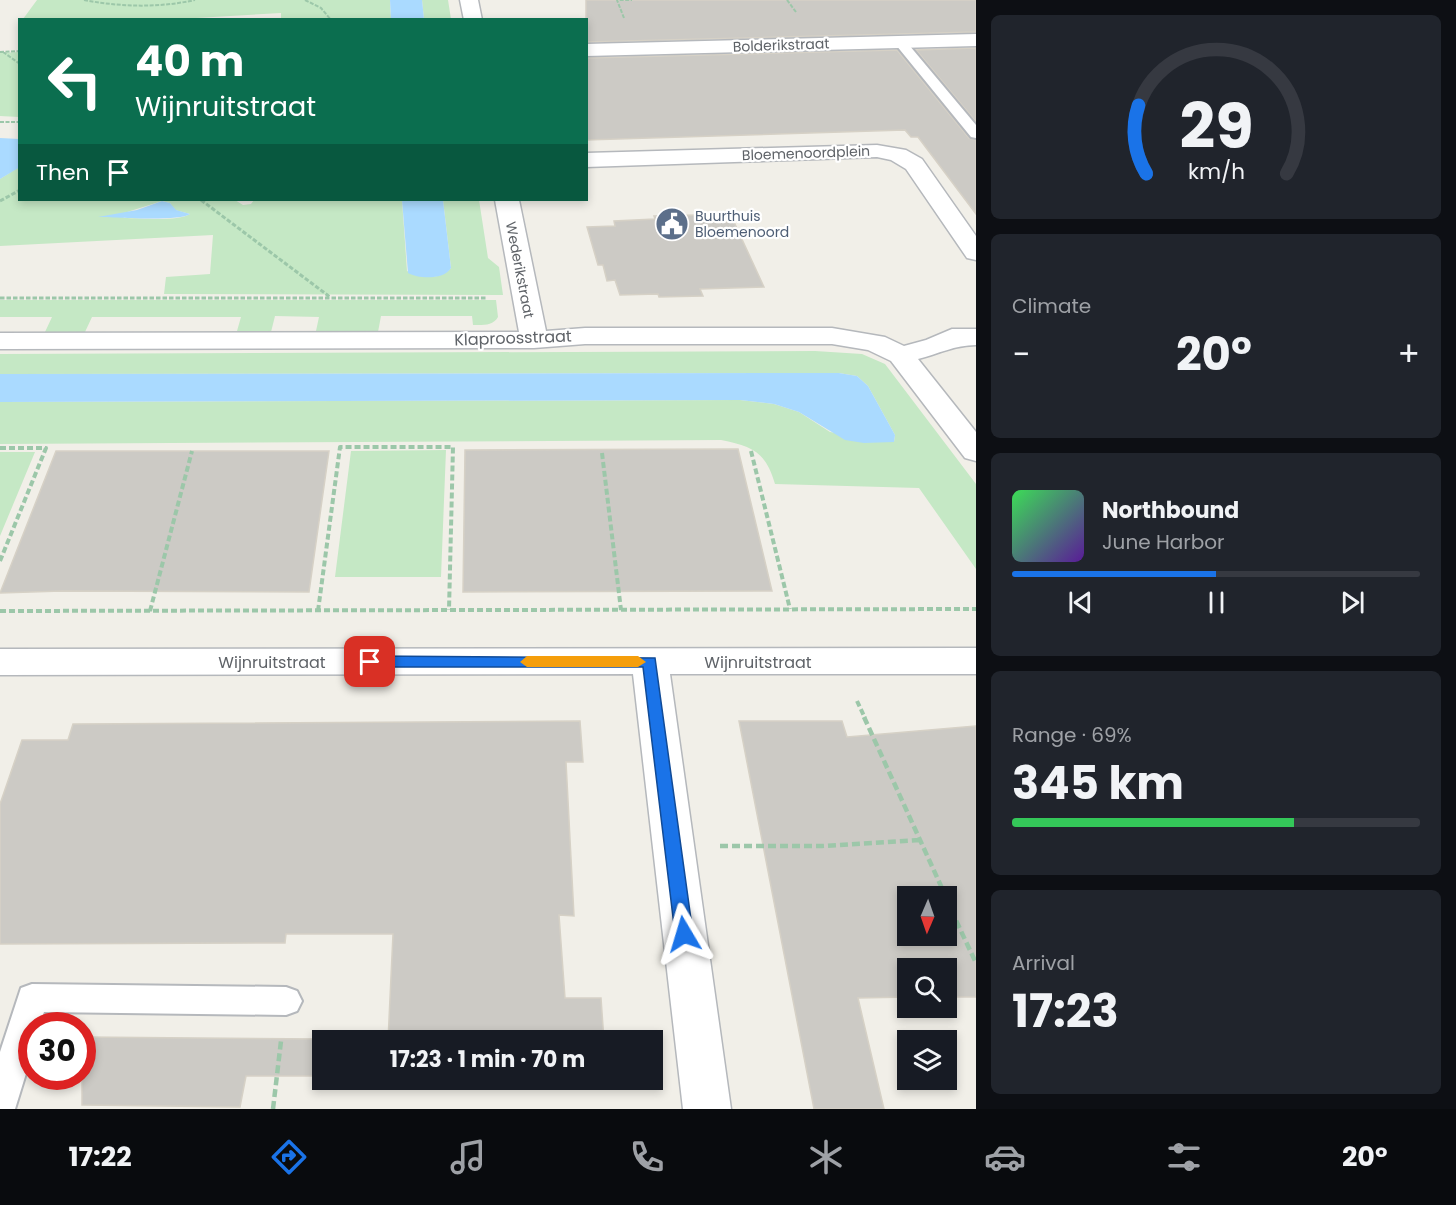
<!DOCTYPE html>
<meta charset="utf-8">
<style>
body{margin:0;font-family:Poppins,sans-serif;background:#20242c;color:#f1f3f6;height:100vh;display:flex;flex-direction:column;font-size:22px;white-space:nowrap}
*{box-sizing:border-box;margin:0}
p{font-size:20px;color:#9ea1a6}
.icon{flex:none;width:33px;height:33px;fill:none;stroke:currentColor;stroke-width:2;stroke-linecap:round;stroke-linejoin:round}
.map{position:relative;flex:1;overflow:hidden}
.drawer{display:flex;flex-direction:column;gap:15px;padding:15px;background:#0d0f14;width:480px}
.drawer>*{flex:none}
.guide{position:absolute;left:18px;top:18px;width:570px;height:183px;border-radius:0px;box-shadow:0 3px 9px #0003;background:#0b6e4f;color:#fff;overflow:hidden}
.needle{width:39px;rotate:182deg}
.tools{position:absolute;left:897px;top:886px;display:grid;gap:12px}
.tools a{display:grid;place-items:center;width:60px;height:60px;border-radius:0px;background:#171b24;box-shadow:0 3px 9px #0003;font-size:30px}
.speed{position:absolute;left:18px;top:1012px;display:flex;gap:12px;font-size:30px;font-weight:700;text-align:center}
.speed>*{display:grid;place-content:center;width:78px;height:78px;border-radius:50%;background:#171b24;box-shadow:0 3px 9px #0003;line-height:1}
.speed .limit{border:9px solid #d22;background:#fff;color:#111}
.pin{position:absolute;display:grid;place-items:center;width:51px;height:51px;color:#fff;margin:-26px;border-radius:12px;box-shadow:0 3px 9px #0006}
.me{position:absolute;width:66px;margin:-33px;rotate:353deg;stroke-linejoin:round;filter:drop-shadow(0 0 4px #0008)}
.turn{display:flex;align-items:center;gap:21px;height:126px;padding:0 18px;font-size:27px}
.turn .icon{width:78px;height:78px;stroke-width:2.5}
.turn b{display:block;font-size:42px;line-height:51px}
.then{display:flex;align-items:center;height:57px;padding:0 18px;background:#0003;gap:12px;font-size:22px}
.big{font-size:45px;font-weight:700;line-height:1.1}
.drawer .widget{flex:1;display:flex;flex-direction:column;justify-content:center;gap:9px;min-width:0;padding:0 21px;border-radius:9px;background:#20242c}
.drawer .dial{align-items:center;gap:0}
.dial svg{height:156px;overflow:visible;fill:none;stroke:#363941;stroke-width:7;stroke-linecap:round;text-anchor:middle}
.dial text{fill:#f1f3f6;stroke:none}
.song{display:flex;align-items:center;gap:18px}
.cover{width:72px;height:72px;border-radius:9px;background:linear-gradient(135deg,hsl(130 70% 55%),hsl(270 70% 35%))}
.played{height:6px;border-radius:3px;background:linear-gradient(90deg,#1a73e8 50%,#363941 50%)}
.keys{display:flex;justify-content:space-around;direction:ltr}
.heat{display:flex;justify-content:space-between;align-items:center;font-size:33px;direction:ltr}
.charge{height:9px;border-radius:4px;background:linear-gradient(90deg,#34c759 69%,#363941 0)}
.trip{position:absolute;left:312px;top:1030px;width:351px;height:60px;border-radius:0px;background:#171b24;box-shadow:0 3px 9px #0003;font-weight:700;line-height:60px;text-align:center}
.tab-bar{display:flex;height:96px;justify-content:space-around;align-items:center;background:#090b0e;color:#9ea1a6}
.tab-bar .icon{width:42px;height:42px}
.tab-bar .current{color:#1a73e8}
.tab-bar b{font-size:27px;color:#f1f3f6}
main{display:flex;flex:1;min-height:0}
.map>svg:first-child{display:block}
.green{fill:#c5e8c5;fill-rule:evenodd}
.water{fill:#aadaff}
.building{fill:#cccac5;stroke:#d6d1c6;stroke-width:1.5;fill-rule:evenodd}
.lines{fill:none;stroke-linecap:round;stroke-linejoin:round}
.lane-casing{stroke:#b5b8bc;stroke-width:4}
.street-casing{stroke:#b5b8bc;stroke-width:3}
.path-far3{stroke:#9cc7a9;stroke-width:2;stroke-dasharray:4 1.5;stroke-linecap:butt}
.path-far2{stroke:#9cc7a9;stroke-width:3;stroke-dasharray:4.5 2;stroke-linecap:butt}
.path-far1{stroke:#9cc7a9;stroke-width:4;stroke-dasharray:6 3;stroke-linecap:butt}
.path{stroke:#9cc7a9;stroke-width:4.5;stroke-dasharray:8 4;stroke-linecap:butt}
.lane{fill:#fff;fill-rule:evenodd}
.street{fill:#fff;fill-rule:evenodd}
.route{fill:#1a73e8;stroke:#114b97;stroke-width:1.5}
.slow{fill:#f59e0b}
.labels{text-anchor:middle;dominant-baseline:central;stroke-width:4.5;stroke-linejoin:round;paint-order:stroke}
.far-street-label{font-size:14px;fill:#5f6368;stroke:#fff}
.far-service-label{font-size:14px;fill:#4e5e75;stroke:#fff;text-anchor:start}
.street-label{font-size:16px;fill:#5f6368;stroke:#fff}
</style>
<main>
<div class="map">
<svg width="976" height="1109" viewBox="0 0 976 1109">
<rect width="100%" height="100%" fill="#f1efe8"/>
<path class="green" d="M37,0H390L391,19H281V13L162,20L23,19Z
M422,0H448L451,19H424Z
M19,52V117L0,116V53Z
M19,167L20,200H235L243,205L251,204L254,200H402L407,271C422,277 439,281 451,268L443,200H479L488,258L499,267L503,295L164,294L166,277L210,274L213,235L0,246V179ZM162,201L170,203L175,210L190,214C178,222 139,218 124,218L121,214Z
M0,300H496L498,317C493,326 483,325 473,325L472,316H381L378,332L316,331L319,317L275,316L271,332L237,331L241,317H92L85,332H45L52,317H0Z
M815,351L862,354L885,364L976,484V569L919,488L775,484C766,452 752,446 721,440L0,444V402L740,400L774,404L799,412L830,432L894,442L895,435L868,386L857,376L839,373L0,374V354Z
M446,450L441,577H335L351,451Z
M0,452H35L0,536Z"/>
<path class="water" d="M390,0H422L424,19H391Z
M0,138L19,139L20,167L0,179Z
M402,200H443L451,268C444,280 419,279 408,273Z
M162,201L170,203L176,210L190,214C179,222 114,217 98,217L137,210Z
M839,373L857,376L868,386L895,435L894,442L864,443L845,440L799,412L774,404L740,400L0,402V374Z"/>
<path class="building" d="M586,0H976V32L586,42Z
M976,48V122L916,50Z
M897,50L969,138L976,140V214L918,137H911L905,130L586,140V58Z
M698,215L699,218L722,217L724,222H734L764,287L700,289L703,296L659,297L658,294L620,295L615,280L607,281L603,265H598L587,227L615,226L614,221L655,219L654,216Z
M738,449L772,591L463,592L465,450Z
M56,451H329L309,592L62,591L0,593Z
M580,721L583,762H566L574,916L559,915L565,998H601L604,1041H388L393,934H286L285,943L0,944V804L22,740H68L73,724Z
M739,721H842L847,737L976,726V997H946V969H908V997L858,998L884,1109H814ZM908,897H946V936H908Z
M82,1037L322,1039V1076H246L240,1107L82,1105Z"/>
<g class="lines">
<defs>
<path id="lane" d="M900,38L904,39L976,125V138L971,137L896,45L894,42L896,39Z
M32,984L286,987L297,991L302,1001L297,1011L286,1015L44,1012L39,1026H32V1054L15,1109H0V1052L21,988Z"/>
<path id="street" d="M460,0H478L482,20H464Z
M976,34V46L586,56V44Z
M877,145L906,150L922,159L976,236V260L967,258L906,169L891,160L877,157L586,167V153Z
M495,200H519L546,331L585,328H832L885,337L904,346L926,340L952,329H976V345C955,345 938,354 918,359L976,432V461L965,458L891,361L868,350L832,344H585L534,348L0,349V333L519,332Z
M976,648V674H670L731,1109H683L633,674L0,675V649Z"/>
</defs>
<use href="#lane" class="lane-casing"/>
<use href="#street" class="street-casing"/>
<path class="path-far3" d="M84,0C121,7 158,8 195,0
M305,0L321,8L331,20
M787,0L796,12
M624,18L617,0H632
M0,52L20,51
M3,52L20,64
M0,122H20"/>
<path class="path-far2" d="M201,200L330,297
M0,201L20,190
M0,298H486"/>
<path class="path-far1" d="M0,448H46L0,561
M751,451L790,609
M602,453L621,610
M0,611L976,609
M150,611L192,451
M318,611L340,447H453L449,610
M857,701L865,718"/>
<path class="path" d="M864,717L946,897
M720,846H822L920,840
M946,899L976,963
M273,1109L281,1041"/>
<use href="#lane" class="lane"/>
<use href="#street" class="street"/>
</g>
<path class="route" d="M370,656L655,658L693,934L691,939L684,942L678,939L675,934L643,667H370L362,662Z"/>
<path class="slow" d="M527,656H638L646,662L638,667H527L520,662Z"/>
<defs>
<symbol id="civic-disc" viewBox="-11 -11 22 22"><circle r="9.5" fill="#5c6f8a" stroke="#fff"/><path d="M-.6-6.5H3V-4.5H.6V-3L4-1V1h2V6H-6V1h2V-1L-.6-3ZM-1.2 2.5V6h2.4V2.5Z" fill="#fff"/></symbol>
</defs>
<g fill-rule="evenodd">
<use href="#civic-disc" x="653" y="205" width="38" height="38"/>
</g>
<g class="labels">
<g class="far-street-label">
<text transform="translate(781 45) rotate(-2)">Bolderikstraat</text>
<text transform="translate(806 153) rotate(-2)">Bloemenoordplein</text>
<text transform="translate(520 270) rotate(79)">Wederikstraat</text>
</g>
<g class="far-service-label">
<text x="695" y="216">Buurthuis<tspan x="695" dy="16">Bloemenoord</tspan></text>
</g>
<g class="street-label">
<text transform="translate(513 338) rotate(-2)">Klaproosstraat</text>
<text x="272" y="662">Wijnruitstraat</text>
<text x="758" y="662">Wijnruitstraat</text>
</g>
</g>
</svg>
<div class="tools">
<a><svg class="needle" viewBox="-14 -14 28 28"><path d="M0-13l5 13h-10z" fill="#e53935"/><path d="M0 13l5-13h-10z" fill="#9ea1a6"/></svg></a>
<a><svg class="icon" aria-label="search" viewBox="0 0 24 24"><circle cx="10" cy="10" r="6"/><path d="M15 15l6 6"/></svg></a>
<a><svg class="icon" aria-label="layers" viewBox="0 0 24 24"><path d="M12 4l9 5-9 5-9-5zM3 14l9 5 9-5"/></svg></a>
</div>
<div class="speed"><div class="limit">30</div></div>
<div class="pin" style="left:370px;top:662px;background:#d93025"><svg class="icon" aria-label="arrive" viewBox="0 0 24 24"><path d="M6 21V4h12l-3 4 3 4H6"/></svg></div>
<svg class="me" style="left:684px;top:934px" viewBox="-20 -20 40 40"><path d="M0-17L14 15 0 8-14 15z" fill="#1a73e8" stroke="#fff" stroke-width="4"/></svg>
<div class="trip">17:23 · 1 min · 70 m</div>
<div class="guide">
<div class="turn"><svg class="icon" aria-label="left" viewBox="0 0 24 24"><path d="M17 20v-9H6M10 6l-5 5 5 5"/></svg><div><b>40 m</b>Wijnruitstraat</div></div>
<div class="then">Then<svg class="icon" aria-label="arrive" viewBox="0 0 24 24"><path d="M6 21V4h12l-3 4 3 4H6"/></svg></div>
</div>
</div>
<section class="drawer">
<div class="widget dial"><svg viewBox="0 0 100 80">
<path d="M14 69A42 42 0 1 1 86 69"/>
<path d="M14 69A42 42 0 0 1 10 34" stroke="#1a73e8"/>
<text x="50" y="56" font-size="32" font-weight="700">29</text>
<text x="50" y="72" font-size="11">km/h</text>
</svg></div>
<div class="widget"><p>Climate</p>
<div class="heat"><a>−</a><b class="big">20°</b><a>+</a></div>
</div>
<div class="widget">
<div class="song"><i class="cover"></i><div><b>Northbound</b><p>June Harbor</p></div></div>
<div class="played"></div>
<div class="keys"><svg class="icon" aria-label="previous" viewBox="0 0 24 24"><path d="M18 5L8 12l10 7zM5 5v14"/></svg><svg class="icon" aria-label="pause" viewBox="0 0 24 24"><path d="M8 5v14M16 5v14"/></svg><svg class="icon" aria-label="next" viewBox="0 0 24 24"><path d="M6 5l10 7-10 7zM19 5v14"/></svg></div>
</div>
<div class="widget"><p>Range · 69%</p><b class="big">345 km</b><div class="charge"></div></div>
<div class="widget"><p>Arrival</p><b class="big">17:23</b></div>
</section>
</main>
<nav class="tab-bar">
<b>17:22</b>
<svg class="icon current" aria-label="directions" viewBox="0 0 24 24"><path d="M12 3l9 9-9 9-9-9zM9 14v-3h6M13 9l2 2-2 2"/></svg>
<svg class="icon" aria-label="music" viewBox="0 0 24 24"><path d="M9 18V5l10-2v13"/><circle cx="6" cy="18" r="3"/><circle cx="16" cy="16" r="3"/></svg>
<svg class="icon" aria-label="phone" viewBox="0 0 24 24"><path d="M5 4h4l2 5-3 2q2 4 5 5l2-3 5 2v4C11 20 4 13 5 4z"/></svg>
<svg class="icon" aria-label="climate" viewBox="0 0 24 24"><path d="M12 3v18M4 7l16 10M4 17L20 7"/></svg>
<svg class="icon" aria-label="car" viewBox="0 0 24 24"><path d="M5 17H2v-5l4-1 3-4h7l3 4 3 1v5h-3M9 17h6M6 11h13"/><circle cx="7" cy="17" r="2"/><circle cx="17" cy="17" r="2"/></svg>
<svg class="icon" aria-label="filters" viewBox="0 0 24 24"><path d="M4 7h16M4 17h16"/><circle cx="9" cy="7" r="2"/><circle cx="15" cy="17" r="2"/></svg>
<b>20°</b>
</nav>
